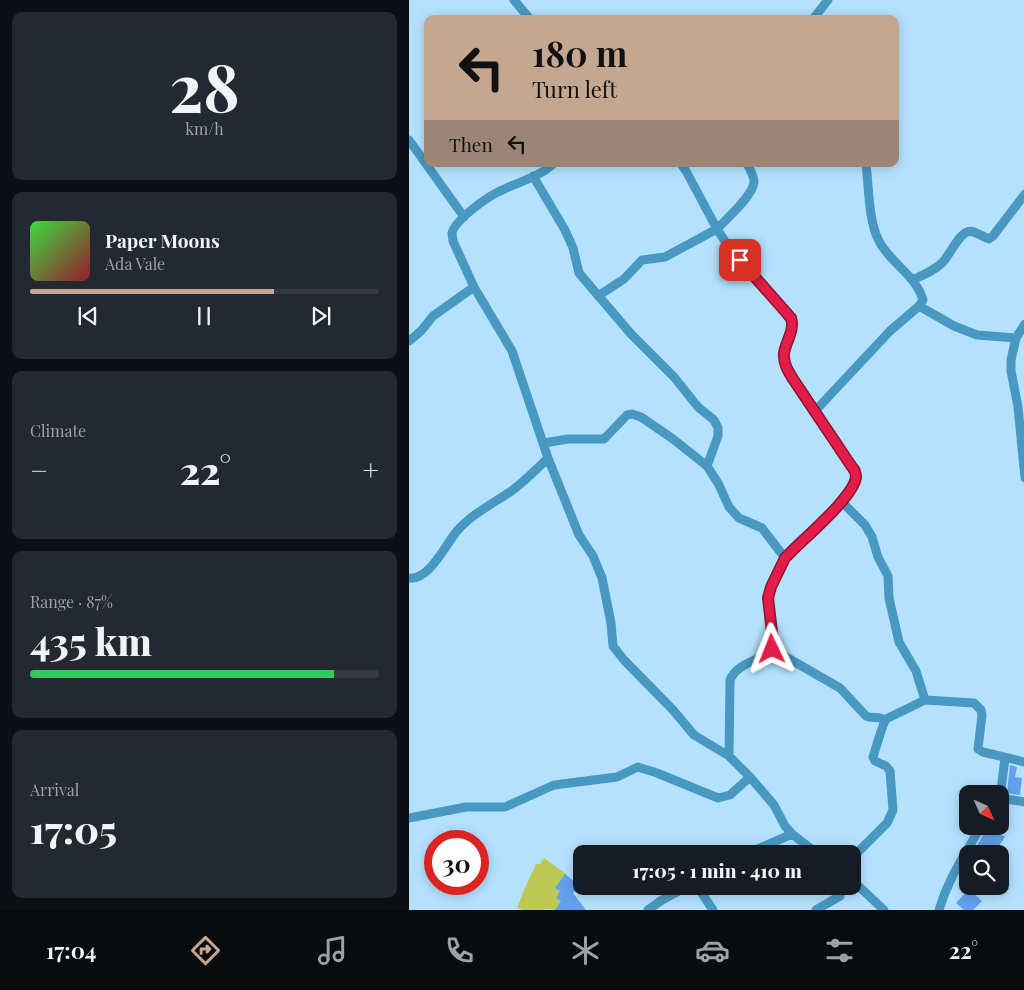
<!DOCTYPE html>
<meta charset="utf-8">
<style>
body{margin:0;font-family:"Playfair Display",serif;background:#242831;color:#f1f3f6;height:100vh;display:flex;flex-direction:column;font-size:19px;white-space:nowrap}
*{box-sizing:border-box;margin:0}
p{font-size:16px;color:#9ea1a6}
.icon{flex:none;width:28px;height:28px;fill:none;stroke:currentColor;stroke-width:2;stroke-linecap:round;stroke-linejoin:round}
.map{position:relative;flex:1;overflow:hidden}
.panel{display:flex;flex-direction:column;gap:12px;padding:12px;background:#0d0f14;width:409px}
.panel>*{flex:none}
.hud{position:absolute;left:15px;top:15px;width:475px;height:152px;border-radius:10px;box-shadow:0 2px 12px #0003;background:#c3a791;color:#111;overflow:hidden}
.needle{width:32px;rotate:135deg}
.tools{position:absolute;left:550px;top:785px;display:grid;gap:10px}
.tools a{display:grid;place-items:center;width:50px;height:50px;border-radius:10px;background:#171b24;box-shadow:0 2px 12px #0003;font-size:25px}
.speed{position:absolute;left:15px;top:830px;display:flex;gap:10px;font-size:25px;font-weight:700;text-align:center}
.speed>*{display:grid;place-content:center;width:65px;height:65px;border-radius:50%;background:#171b24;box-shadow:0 2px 12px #0003;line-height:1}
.speed .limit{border:8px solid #d22;background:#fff;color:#111}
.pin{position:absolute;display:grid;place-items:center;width:42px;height:42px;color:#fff;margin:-21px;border-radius:10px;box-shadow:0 2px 8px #0006}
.me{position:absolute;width:55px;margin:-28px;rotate:358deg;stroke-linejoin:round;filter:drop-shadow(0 0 4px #0008)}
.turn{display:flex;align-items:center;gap:18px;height:105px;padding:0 25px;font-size:22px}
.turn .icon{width:65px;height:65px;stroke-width:2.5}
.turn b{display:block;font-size:35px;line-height:42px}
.then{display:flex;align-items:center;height:48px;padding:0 25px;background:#0003;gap:10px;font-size:19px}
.big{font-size:38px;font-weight:800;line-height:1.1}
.panel .tile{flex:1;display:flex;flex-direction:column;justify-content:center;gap:8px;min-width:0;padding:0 18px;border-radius:10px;background:#242831}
.panel .dial{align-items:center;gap:0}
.dial b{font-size:65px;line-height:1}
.song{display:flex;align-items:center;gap:15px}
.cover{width:60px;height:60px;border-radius:8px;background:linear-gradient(135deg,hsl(120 70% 55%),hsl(350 70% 35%))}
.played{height:5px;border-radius:2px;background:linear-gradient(90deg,#c3a791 70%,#363941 70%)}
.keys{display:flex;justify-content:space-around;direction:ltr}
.heat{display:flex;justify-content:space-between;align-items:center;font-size:28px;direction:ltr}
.charge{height:8px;border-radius:4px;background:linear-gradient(90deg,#34c759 87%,#363941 0)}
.trip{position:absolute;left:164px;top:845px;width:288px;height:50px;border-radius:10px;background:#171b24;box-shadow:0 2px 12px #0003;font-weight:800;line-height:50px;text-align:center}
.dock{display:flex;height:80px;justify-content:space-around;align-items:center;background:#090b0e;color:#9ea1a6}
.dock .icon{width:35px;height:35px}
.dock .selected{color:#c3a791}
.dock b{font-size:22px;color:#f1f3f6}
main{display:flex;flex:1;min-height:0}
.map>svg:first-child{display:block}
.green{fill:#bdc953}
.building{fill:#63a1ee}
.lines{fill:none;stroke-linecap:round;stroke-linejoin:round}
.minor{stroke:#4898c2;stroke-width:9}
.route-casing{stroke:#92132f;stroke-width:12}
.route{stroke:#e11d48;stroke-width:9}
</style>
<main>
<section class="panel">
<div class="tile dial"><b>28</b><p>km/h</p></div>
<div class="tile">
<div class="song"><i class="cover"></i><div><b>Paper Moons</b><p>Ada Vale</p></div></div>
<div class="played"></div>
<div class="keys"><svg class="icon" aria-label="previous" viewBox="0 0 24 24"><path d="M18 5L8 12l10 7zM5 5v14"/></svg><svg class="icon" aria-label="pause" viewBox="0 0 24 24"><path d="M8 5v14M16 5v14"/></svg><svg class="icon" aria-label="next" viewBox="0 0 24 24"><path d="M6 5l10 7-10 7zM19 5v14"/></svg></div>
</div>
<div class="tile"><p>Climate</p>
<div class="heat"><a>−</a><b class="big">22°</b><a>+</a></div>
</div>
<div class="tile"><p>Range · 87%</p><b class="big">435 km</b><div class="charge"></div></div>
<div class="tile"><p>Arrival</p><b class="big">17:05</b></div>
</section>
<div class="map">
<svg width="616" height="910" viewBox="0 0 616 910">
<rect width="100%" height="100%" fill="#b4e2fe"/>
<path class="green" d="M135,858L157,874L147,888L151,891L152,901L148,907L149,910L136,909L135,910H114L108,908L115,890L127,864H131Z"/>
<path class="building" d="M601,765L608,767L606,777L613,778L611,795L598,793Z
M567,786L569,789L586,787L585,794H557Z
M579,826H593L590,833L596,837L588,849L583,846L577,854H565L564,853Z
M156,874L165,881L170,887L164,893L177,910H146L152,901L147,898L151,891L146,888Z
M560,889L573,901L564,910H555L547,903Z"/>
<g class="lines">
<path class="minor" d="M105,0L121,19
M404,19L419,0
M0,140L55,217
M144,164C129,178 106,183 89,192C77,198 46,220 43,233C43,236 44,238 44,241L65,287L103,351L139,458L170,535L184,556L193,578L202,623L204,646L215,660L264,710L285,735L320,756L341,777L365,805L376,826L383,834L409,854
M124,176L156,230L164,248L170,273L222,334L265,377L289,407L305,420L309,428V436L298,466
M503,280C514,275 525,271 534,262C540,255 550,235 558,232C565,229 573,237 580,239L584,236L616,194
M189,296L215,279L233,260L256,257L308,229L277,171L272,164
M510,306L545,326L568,335L607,338
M616,324L607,338L602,360V371L609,407L616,478
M0,341L12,331L24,316L65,287
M406,411L481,331L510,306L514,300C507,275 481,263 470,241C459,220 460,186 457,164
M135,443L159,439H195L218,415L223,414L232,417L264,439L298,466L309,483L320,507L330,518L353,528L376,558
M433,502L456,525L463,537L469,557L479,576L480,598L490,642L507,671L516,700
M0,578C20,581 37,544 48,531C63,514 83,504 101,492C115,482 127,470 139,458
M363,649L431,688L457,716C463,719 470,716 476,720
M320,756L321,680C327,665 346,661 360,653C370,640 357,613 360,597C361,585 369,569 376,558C390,537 452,498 446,471L383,379C379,371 374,363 375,353C377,341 386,330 382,318L319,246L308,229C317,219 344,196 345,182C345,176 341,169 338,164
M596,758L591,798L616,802
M0,818L57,807H96L145,785L208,777L229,767L248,773L309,798L321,795L341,777
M337,854L383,834
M442,859L478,823L484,810L481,771L477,766L466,761L464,757C466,751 474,723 477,719L516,700L565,703L572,710L573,715L569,749L574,752L616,762
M442,879L475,910
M288,886L304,910
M239,910L253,900L279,886
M407,910L431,896
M530,910C540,876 555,857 572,826"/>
</g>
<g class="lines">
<defs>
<path id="route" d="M331,260L382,318C386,330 377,341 375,353C374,363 379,371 384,379L443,467C446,470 447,473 447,477C445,496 398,536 384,550L376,558L362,587L359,598L364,641L363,649"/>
</defs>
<use href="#route" class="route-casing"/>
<use href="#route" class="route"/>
</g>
</svg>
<div class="tools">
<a><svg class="needle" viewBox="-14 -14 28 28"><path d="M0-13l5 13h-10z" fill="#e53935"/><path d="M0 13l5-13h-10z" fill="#9ea1a6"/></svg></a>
<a><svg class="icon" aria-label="search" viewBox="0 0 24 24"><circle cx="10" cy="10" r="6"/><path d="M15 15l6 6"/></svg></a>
</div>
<div class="speed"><div class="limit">30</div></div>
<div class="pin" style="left:331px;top:260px;background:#d93025"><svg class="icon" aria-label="arrive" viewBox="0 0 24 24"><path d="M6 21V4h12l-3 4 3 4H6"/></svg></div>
<svg class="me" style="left:363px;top:649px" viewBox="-20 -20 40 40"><path d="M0-17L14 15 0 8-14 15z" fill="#e11d48" stroke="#fff" stroke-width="4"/></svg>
<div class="trip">17:05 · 1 min · 410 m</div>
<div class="hud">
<div class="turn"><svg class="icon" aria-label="left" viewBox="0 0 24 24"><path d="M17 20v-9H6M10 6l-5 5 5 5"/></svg><div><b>180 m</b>Turn left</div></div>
<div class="then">Then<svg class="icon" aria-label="left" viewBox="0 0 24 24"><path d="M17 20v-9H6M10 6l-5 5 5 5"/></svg></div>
</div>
</div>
</main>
<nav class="dock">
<b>17:04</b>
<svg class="icon selected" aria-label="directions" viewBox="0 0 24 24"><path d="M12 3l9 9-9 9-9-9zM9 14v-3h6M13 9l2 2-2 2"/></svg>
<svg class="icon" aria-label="music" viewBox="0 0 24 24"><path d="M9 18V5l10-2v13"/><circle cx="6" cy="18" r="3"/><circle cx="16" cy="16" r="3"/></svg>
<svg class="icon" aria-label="phone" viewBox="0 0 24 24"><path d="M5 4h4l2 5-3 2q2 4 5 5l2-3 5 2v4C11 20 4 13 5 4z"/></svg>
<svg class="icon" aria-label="climate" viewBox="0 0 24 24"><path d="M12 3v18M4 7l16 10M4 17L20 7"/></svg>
<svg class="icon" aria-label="car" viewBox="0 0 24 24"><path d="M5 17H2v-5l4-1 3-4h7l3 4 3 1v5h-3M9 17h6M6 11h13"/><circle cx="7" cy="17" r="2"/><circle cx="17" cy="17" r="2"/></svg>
<svg class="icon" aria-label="filters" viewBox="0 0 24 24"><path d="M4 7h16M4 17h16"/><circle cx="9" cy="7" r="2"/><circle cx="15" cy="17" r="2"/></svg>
<b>22°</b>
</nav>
